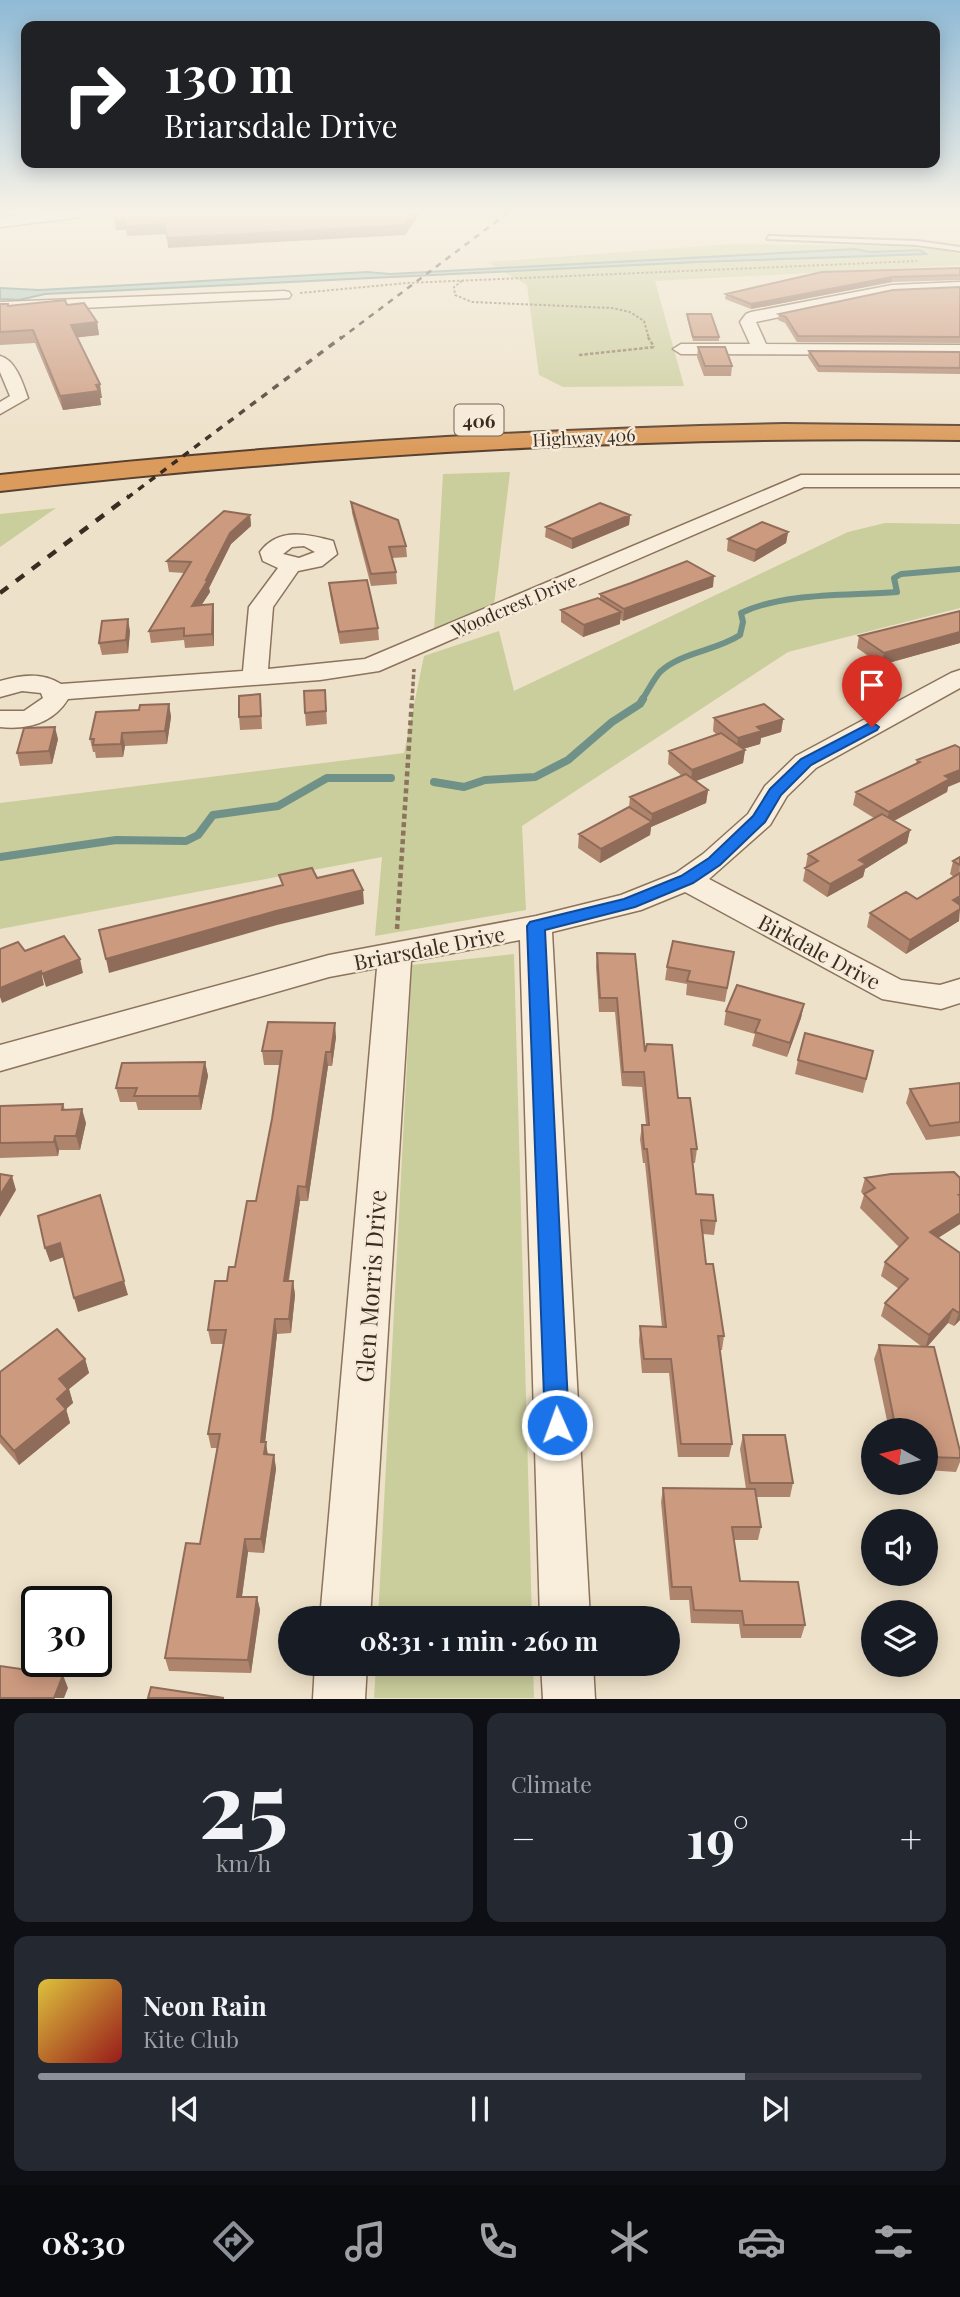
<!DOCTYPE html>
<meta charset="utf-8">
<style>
body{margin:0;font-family:"Playfair Display",serif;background:#242831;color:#f1f3f6;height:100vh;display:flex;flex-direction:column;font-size:26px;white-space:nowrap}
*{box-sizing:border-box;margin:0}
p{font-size:23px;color:#9ea1a6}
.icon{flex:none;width:38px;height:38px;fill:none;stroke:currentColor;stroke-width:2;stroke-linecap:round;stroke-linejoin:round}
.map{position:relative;height:1699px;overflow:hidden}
.panel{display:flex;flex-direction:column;gap:14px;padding:14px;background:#0d0f14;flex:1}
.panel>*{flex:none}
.banner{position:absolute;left:21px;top:21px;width:919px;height:147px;border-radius:14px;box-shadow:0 4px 18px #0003;background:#202124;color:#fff;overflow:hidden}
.needle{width:46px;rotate:278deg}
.fabs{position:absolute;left:861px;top:1418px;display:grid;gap:14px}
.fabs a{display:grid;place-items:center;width:77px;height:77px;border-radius:50%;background:#171b24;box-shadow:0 4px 18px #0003;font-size:35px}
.speed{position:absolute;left:21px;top:1586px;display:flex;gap:14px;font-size:35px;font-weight:700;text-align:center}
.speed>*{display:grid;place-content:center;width:91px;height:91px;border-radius:50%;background:#171b24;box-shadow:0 4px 18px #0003;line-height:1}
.speed .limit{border:4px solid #111;border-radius:10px;background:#fff;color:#111}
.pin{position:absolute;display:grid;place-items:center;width:60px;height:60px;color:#fff;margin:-72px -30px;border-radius:50% 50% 50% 0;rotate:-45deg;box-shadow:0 0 7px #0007}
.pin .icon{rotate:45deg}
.me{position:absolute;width:77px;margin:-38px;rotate:358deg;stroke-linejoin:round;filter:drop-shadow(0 0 5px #0008)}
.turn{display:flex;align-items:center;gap:24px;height:147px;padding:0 28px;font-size:32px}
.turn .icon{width:91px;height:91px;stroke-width:2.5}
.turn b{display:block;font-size:49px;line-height:60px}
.big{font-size:52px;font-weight:700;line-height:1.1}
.panel .tile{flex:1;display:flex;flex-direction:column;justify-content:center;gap:10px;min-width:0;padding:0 24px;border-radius:14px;background:#242831}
.panel .dial{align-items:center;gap:0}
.dial b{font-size:91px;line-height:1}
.song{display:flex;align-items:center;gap:21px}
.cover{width:84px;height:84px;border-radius:10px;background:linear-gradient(135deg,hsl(50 70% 55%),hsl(0 70% 35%))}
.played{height:7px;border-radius:4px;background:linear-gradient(90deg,#8c9099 80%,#363941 80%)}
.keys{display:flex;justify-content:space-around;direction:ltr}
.heat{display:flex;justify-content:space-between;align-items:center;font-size:38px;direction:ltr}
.panel .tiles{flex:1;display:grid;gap:14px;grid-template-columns:1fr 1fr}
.tile:last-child{grid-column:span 2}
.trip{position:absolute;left:278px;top:1606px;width:402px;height:70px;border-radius:35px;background:#171b24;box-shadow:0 4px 18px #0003;font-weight:700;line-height:70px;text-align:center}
.tabs{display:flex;height:112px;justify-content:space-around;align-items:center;background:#090b0e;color:#9ea1a6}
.tabs .icon{width:49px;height:49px}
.tabs .on{color:#8c9099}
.tabs b{font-size:32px;color:#f1f3f6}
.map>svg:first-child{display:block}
.green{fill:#cacd9c}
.water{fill:#a9c3ba;stroke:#709187;stroke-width:2}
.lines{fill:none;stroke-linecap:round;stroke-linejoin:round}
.stream-far1{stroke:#709187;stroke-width:6}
.stream{stroke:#709187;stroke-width:8}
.service-casing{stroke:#8b735d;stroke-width:4}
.minor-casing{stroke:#8b735d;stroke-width:3}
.tertiary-casing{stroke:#8b735d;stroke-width:3}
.motorway-casing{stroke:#594131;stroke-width:4}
.path-far3{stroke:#8b735d;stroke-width:2;stroke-dasharray:2.5 2;stroke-linecap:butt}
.path-far2{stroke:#8b735d;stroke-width:2.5;stroke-dasharray:3.5 2;stroke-linecap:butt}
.path-far1{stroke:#8b735d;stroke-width:3.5;stroke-dasharray:4.5 2.5;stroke-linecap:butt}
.path{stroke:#8b735d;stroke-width:4.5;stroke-dasharray:5 3.5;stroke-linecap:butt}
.service{fill:#f9eedc;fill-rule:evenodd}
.minor{fill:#f9eedc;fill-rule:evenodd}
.tertiary{fill:#f9eedc;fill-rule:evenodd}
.motorway{fill:#db9b5c;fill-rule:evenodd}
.rail-far2{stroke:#3b2c21;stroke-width:2.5;stroke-dasharray:6 6;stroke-linecap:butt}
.rail-far1{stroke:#3b2c21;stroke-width:3.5;stroke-dasharray:7 7;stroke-linecap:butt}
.rail{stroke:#3b2c21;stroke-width:4.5;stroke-dasharray:10 10;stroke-linecap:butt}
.wall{fill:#af846d}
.shaded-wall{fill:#8f6c59}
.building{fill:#cc9a7f;stroke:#8f6c59;stroke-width:2}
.route{fill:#1a73e8;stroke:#114b97;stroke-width:2}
.labels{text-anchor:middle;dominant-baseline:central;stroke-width:5;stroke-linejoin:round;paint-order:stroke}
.far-street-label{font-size:18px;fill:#3b2c21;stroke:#f6ebd8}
.shield{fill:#f6ebd8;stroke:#736558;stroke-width:2}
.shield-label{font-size:19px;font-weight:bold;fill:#3b2c21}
.street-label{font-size:21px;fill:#3b2c21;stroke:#f6ebd8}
.near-street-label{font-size:24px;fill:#3b2c21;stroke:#f6ebd8}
</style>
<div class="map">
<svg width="960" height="1699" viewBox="0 0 960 1699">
<rect width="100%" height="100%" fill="#eee1c9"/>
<path class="green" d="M732,244L921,246L960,254V265L655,281L684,386L563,387L539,375L527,285L487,262Z
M510,472L494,605L434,632L443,474Z
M56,508L0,547V514Z
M885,523L960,524V608L788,652L522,826L526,910L375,936L382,857L0,929V803L404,753L424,656L499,631L514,691L848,532Z
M514,954L532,1619H378L412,965Z
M376,1664H533L534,1698H374Z"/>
<path class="water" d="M855,249L870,252L920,250L926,254L697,262L45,294L19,300L0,299V288L39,290L367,272L390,274Z"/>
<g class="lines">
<path class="stream-far1" d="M642,700C648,691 653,680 660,672C681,652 716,651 740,635L743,622L741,613C784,592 849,596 897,592L894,578L901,574L960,569"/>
<path class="stream" d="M434,782L464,787L485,780L535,777L568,760L612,722L640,704L643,699
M0,857L116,840L186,841L198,835L213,815L278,806L327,778H391"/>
<defs>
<path id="service" d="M769,236L917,241L960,247V251L917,245L767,239Z"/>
<path id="minor" d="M960,282V290L892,293L756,322L766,344L960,345V355L681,354L673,349L681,344H750L740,322L746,314L751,312L892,285Z
M284,291L289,292L291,295L289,298L0,312V302Z
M0,356C16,360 23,384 28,398L0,414V402L10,396L0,372Z
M801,475H960V487H804L379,671L320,680L68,699C53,723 28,730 0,727V711H24L43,698L41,693L22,691L0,697V681C21,675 42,672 61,684L243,671L249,607L278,568L263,561L260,552C278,527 308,534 333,541L337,554L322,566L298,571L273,607L268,669L365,659ZM304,546L315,552L299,558L283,554L292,547Z
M960,670V688L816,768L787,796L770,825L709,879L901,980L940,985L960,979V1003L941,1009L882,999L685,892L641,910L552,932L590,1619H540L520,940L411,961L370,1619H320L377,968L329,977L0,1071V1045L329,955L536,916L621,895L676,873L703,854L748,814L765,786L796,756L951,673Z
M315,1664H367L365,1699H313Z
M541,1664H593L595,1699H543Z"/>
<path id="tertiary" d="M40,212H89L81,217L0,227V217Z"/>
<path id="motorway" d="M784,424L960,426V440C639,435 319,455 0,491V475C261,446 522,429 784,424Z"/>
</defs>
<use href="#service" class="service-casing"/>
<use href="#minor" class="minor-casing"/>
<use href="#tertiary" class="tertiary-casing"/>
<use href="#motorway" class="motorway-casing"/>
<path class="path-far3" d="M462,281L454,287L455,295L472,302L612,308L630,312L644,321L649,339
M300,293L407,283L917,261"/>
<path class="path-far2" d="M648,337L654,347
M579,355L655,347"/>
<path class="path-far1" d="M412,700L414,669"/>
<path class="path" d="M397,929L412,699"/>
<use href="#service" class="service"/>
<use href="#minor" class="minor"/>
<use href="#tertiary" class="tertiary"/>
<use href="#motorway" class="motorway"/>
<path class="rail-far2" d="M340,339L509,212"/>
<path class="rail-far1" d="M127,498L342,337"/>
<path class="rail" d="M0,593L129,496"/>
</g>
<path class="wall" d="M960,268V280L892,282L751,309L725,299L726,294Z
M960,287V343L797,342L785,323L778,320L779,314Z
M0,304H8L9,306L67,305L97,322L99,335L77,337L102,398H100L101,405L63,410L35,343L0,345Z
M687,314L719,337V341H693L687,318Z
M698,347L732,366L731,376H704L697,357Z
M809,351L960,352V374L818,372L808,357Z
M351,502L406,546L407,557L392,558L396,572L397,584L371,586L352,513Z
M250,515L251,526L231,544L209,588L210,592L201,605L213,604L214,616V646L185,648L184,640L151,643L149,631L184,573L169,572L167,561Z
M630,515L629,525L572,549L545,537L546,527Z
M788,532L786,543L754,562L727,551L728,539Z
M329,583L378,628L379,640L340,644L330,594Z
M631,583L713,587L623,621L620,619V624L583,637L561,622V610L600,598V594Z
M960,611V643L881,665L857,648L859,636Z
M130,631L128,653L102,655L99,643Z
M325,690L327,724L306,726L305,713Z
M169,704L171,717L167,744L125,746L123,757L96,758L95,752H93L90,739L139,710Z
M261,707L262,729L240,730L239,717Z
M714,718L783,719L781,732L761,738L760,744L743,749L745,750L743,763L695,781L708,790L706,803L651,827L650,835L600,863L578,848L579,834L629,807L630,797L682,776L668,764L669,751L716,734L713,731Z
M58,739L52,764L20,766L17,753Z
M917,760L948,787L947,792L894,821L910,830L907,843L865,869L863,877L827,897L803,881L808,854L874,818L853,805L856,792L916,764Z
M960,857L959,921L906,954L867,927L870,913L917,899L954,877L950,874L953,861Z
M734,952L725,1002L686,995L687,984L665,980L667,967Z
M597,953L645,1052L678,1098L697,1149L695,1163H693L696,1194L716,1221L714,1235L703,1234L706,1264L724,1336L722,1350H719L732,1444L729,1457H678L669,1373H642L639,1341L640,1326L662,1327L645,1163H643L640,1139L642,1125H646L642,1087L622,1086L615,1012H599L596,967Z
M804,1004L801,1018L787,1057L752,1046L755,1034L724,1025L726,1011Z
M336,1037L332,1066H328L308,1201H300L289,1281H293L295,1295L291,1333L277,1334L265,1442L268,1455H274L276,1469L264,1553L248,1552L242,1597H257L260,1610L251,1673L169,1671L165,1658L200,1544L217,1448H211L208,1434L223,1344H211L208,1330L227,1281L235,1267L256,1201L272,1119L280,1065H264L262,1051Z
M873,1051L863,1093L795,1074L798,1060Z
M205,1062L208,1076L201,1110H138L136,1102H120L116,1088Z
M960,1083V1136L926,1140L906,1103L910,1089Z
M63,1104L65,1110L86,1123L80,1150H59L58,1156L0,1158V1106Z
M865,1178L960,1224L938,1238L960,1253V1320L954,1326L948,1323L927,1347L960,1451V1462L956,1472L926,1470V1430H889L874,1359L879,1345L921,1346L881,1316L885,1303L899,1289L881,1276L885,1262L899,1247L860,1208L864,1195L861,1192Z
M85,1359L89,1373L69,1389L73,1403L66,1409L70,1423L19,1465L0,1443V1372Z
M743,1435L793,1483L790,1497H757L761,1527L758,1540H734L740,1581L805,1625L801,1638H741L739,1624L691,1623L689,1600H670L661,1502L663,1488L746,1489L740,1449Z"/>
<path class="shaded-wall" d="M0,212H16L0,214Z
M414,212H421L405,235L168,248L167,238Z
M115,220H125L165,224L167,234L127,236L126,230H116Z
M892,277V282L751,309V304Z
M97,322L99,335L73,338L71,325Z
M100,384L102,398H100L101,405L63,410L60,396Z
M250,515L251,526L231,544L209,588L210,592L194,617L192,606L230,533Z
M630,515L629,525L572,549V539Z
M788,532L786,543L754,562L756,550Z
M714,576L713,587L623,621L624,609Z
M213,604L214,616V646L212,634Z
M621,612L620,624L583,637L584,625Z
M128,619L130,631L128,653L126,640Z
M960,632V643L881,665L884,653Z
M169,704L171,717L167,744L165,731Z
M783,719L781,732L761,738L760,744L736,751L738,738L757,727Z
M55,727L58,739L52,764L49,751Z
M122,733L125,746L123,757L121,744Z
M745,750L743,763L691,783L692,770Z
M960,770V782L948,787L947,792L886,825L889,812L945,776Z
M708,790L706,803L651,827L650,835L600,863L601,849L651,822L652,814Z
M910,830L907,843L865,869L863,877L827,897L830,884L859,860Z
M363,890L364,904L277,925L109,973L106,959L276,911Z
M960,896V907L953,900Z
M960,909L959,921L906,954L910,940Z
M80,959L83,973L46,987L42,974Z
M41,971L44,985L2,1003L0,997V988Z
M804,1004L801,1018L787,1057L790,1043Z
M335,1023L336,1037L332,1066L331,1052Z
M326,1052L328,1066L308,1201L306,1187Z
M205,1062L208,1076L201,1110L199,1096Z
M82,1109L86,1123L80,1150L76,1136Z
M55,1136L59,1150L58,1156L54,1142Z
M12,1176L16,1190L0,1217V1195Z
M298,1186L300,1201L286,1296L284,1281Z
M960,1213V1224L925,1246L930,1232Z
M60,1243L64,1257L50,1262L45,1248Z
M124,1281L128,1295L78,1312L74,1298Z
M293,1281L295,1295L291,1333L289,1319Z
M953,1309L948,1323L925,1349L929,1335Z
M960,1311V1320L954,1326L959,1313Z
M275,1319L277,1334L264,1453L266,1442L268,1456L266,1468L261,1442Z
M85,1359L89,1373L69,1389L73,1403L66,1409L70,1423L19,1465L14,1451L57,1399L59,1379Z
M274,1455L276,1469L264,1553L261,1539Z
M245,1539L248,1552L240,1610L237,1597Z
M257,1597L260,1610L251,1673L248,1660Z
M63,1675L68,1688L64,1698H54Z"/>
<path class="building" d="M115,212H414L405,225L167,238L165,224L126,226L125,220H115Z
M960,268V275L892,277L751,304L726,294L822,272Z
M960,287V337L798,336L786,317L779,314L893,290Z
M65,300L67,305L84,303L97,322L71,325L100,384L96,385L99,391L60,396L33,330L0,332V304H8V306Z
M687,314H711L719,337H693Z
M698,347H725L732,366H705Z
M809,351L960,352V368L819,366Z
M351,502L398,520L406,546L389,547L396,572L371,574Z
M600,503L630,515L572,539L546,527Z
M224,511L250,515L230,533L206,580H208L192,606L213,604L212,634L184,636V628L149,631L191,562L167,561Z
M762,522L788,532L756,550L728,539Z
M687,561L714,576L624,609L600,594L631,583Z
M367,580L378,628L339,632L329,583Z
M598,598L621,612L584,625L561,610Z
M960,611V632L884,653L859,636Z
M128,619L126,640L99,643L102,621Z
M325,690L326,711L305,713L304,691Z
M260,694L261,716L239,717V696Z
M169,704L165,731L122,733L121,744L93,745L94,739H90L96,712L139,710L140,705Z
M764,704L783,719L757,727L762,731L738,738L714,718Z
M55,727L49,751L17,753L24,728Z
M721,733L745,750L692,770L669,751Z
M955,745L960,748V770L945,776L950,779L889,812L856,792L920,762L917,760Z
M686,774L708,790L652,814L630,797Z
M629,807L652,822L601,849L579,834Z
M882,814L910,830L859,860L866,864L830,884L805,868L818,861L808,854Z
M960,857V865L953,861Z
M312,868L317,878L353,870L363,890L276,911L106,959L99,930L283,885L279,875Z
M960,873V896L953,900L960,905V909L910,940L870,913L906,892L917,899Z
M64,936L80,959L42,974L41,971L0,988V949L18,942L25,951Z
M673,941L734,952L727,988L687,981L690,971L667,967Z
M597,953L635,954L645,1052L647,1044L672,1045L678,1098H690L697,1149H691L696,1194L713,1195L716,1221L701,1220L706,1264H713L724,1336H718L732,1444H681L671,1359H644L640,1326L666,1327L647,1149H644L642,1125H649L644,1072H623L617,998H600Z
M737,985L804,1004L790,1043L755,1032L760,1020L726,1011Z
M268,1022L335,1023L331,1052H326L306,1187L298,1186L284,1281H293L289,1319H275L261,1442H266L264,1454L274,1455L261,1539H245L237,1597H257L248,1660L165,1658L186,1543L200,1544L220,1434H208L226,1330H208L215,1281H227L229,1267H235L247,1201H256L272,1119L282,1051H262Z
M805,1033L873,1051L866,1079L798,1060Z
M205,1062L199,1096H134L137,1088H116L122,1063Z
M960,1083V1122L930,1126L910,1089Z
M63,1104L62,1110L82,1109L76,1136H55L54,1142L0,1143V1106Z
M954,1172L960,1178V1195H959L960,1196V1213L930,1232L960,1253V1311L959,1313L953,1309L929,1335L885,1303L908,1279L885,1262L908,1238L864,1194L875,1188L865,1178L891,1174Z
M0,1174L12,1176L0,1195Z
M100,1195L124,1281L74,1298L60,1243L45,1248L38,1216Z
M57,1329L85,1359L59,1379L68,1389L57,1399L66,1409L14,1451L0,1435V1372Z
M879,1345L934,1347L960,1451V1458L926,1457V1430H896Z
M743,1435H785L793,1483H750Z
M663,1488L755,1489L761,1527H732L740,1581L798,1582L805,1625H744L742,1611L694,1610L691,1587H672Z
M0,1666L63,1675L54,1698H0Z
M151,1687L224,1698H148Z"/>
<linearGradient id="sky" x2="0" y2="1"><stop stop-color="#8fbad6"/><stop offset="0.47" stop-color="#f7f2e7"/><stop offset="1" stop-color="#f7f2e7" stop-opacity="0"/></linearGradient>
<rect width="960" height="450" fill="url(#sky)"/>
<path class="route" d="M872,722L879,727L877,730L811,765L781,795L765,822L720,865L693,883L635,907L545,930L569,1425L566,1433L557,1436L548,1433L545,1425L527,926L530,922L624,899L681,876L709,858L753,816L770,789L801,759Z"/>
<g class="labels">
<g class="far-street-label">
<text transform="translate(584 437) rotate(-3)">Highway 406</text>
<text transform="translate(514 605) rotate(-23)">Woodcrest Drive</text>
</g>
<rect class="shield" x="454.5" y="404.5" width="49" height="31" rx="5"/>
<g class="shield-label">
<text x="479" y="420">406</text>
</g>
<g class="street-label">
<text transform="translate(429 947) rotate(-11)">Briarsdale Drive</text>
<text transform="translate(820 951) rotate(28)">Birkdale Drive</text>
</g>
<g class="near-street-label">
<text transform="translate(370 1286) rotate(-86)">Glen Morris Drive</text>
</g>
</g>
</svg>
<div class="fabs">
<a><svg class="needle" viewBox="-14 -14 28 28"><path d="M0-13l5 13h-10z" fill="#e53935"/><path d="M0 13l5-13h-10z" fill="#9ea1a6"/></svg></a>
<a><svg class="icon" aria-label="sound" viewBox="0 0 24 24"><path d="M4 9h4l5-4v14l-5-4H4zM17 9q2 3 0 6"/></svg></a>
<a><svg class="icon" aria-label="layers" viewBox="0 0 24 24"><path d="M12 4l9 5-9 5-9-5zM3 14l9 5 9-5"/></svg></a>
</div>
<div class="speed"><div class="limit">30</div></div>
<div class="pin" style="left:872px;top:727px;background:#d93025"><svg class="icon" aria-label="arrive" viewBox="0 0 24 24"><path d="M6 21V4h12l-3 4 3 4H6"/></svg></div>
<svg class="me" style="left:557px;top:1425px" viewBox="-20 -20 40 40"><circle r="17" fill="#1a73e8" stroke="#fff" stroke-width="3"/><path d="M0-11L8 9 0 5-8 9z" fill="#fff"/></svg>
<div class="trip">08:31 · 1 min · 260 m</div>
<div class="banner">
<div class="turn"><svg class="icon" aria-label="right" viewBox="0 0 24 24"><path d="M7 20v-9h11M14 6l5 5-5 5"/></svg><div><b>130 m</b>Briarsdale Drive</div></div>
</div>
</div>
<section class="panel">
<div class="tiles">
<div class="tile dial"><b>25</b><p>km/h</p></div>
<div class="tile"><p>Climate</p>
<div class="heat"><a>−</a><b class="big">19°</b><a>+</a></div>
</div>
<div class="tile">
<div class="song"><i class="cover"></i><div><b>Neon Rain</b><p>Kite Club</p></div></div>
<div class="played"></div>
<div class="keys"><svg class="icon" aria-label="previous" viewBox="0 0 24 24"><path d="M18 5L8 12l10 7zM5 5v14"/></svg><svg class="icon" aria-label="pause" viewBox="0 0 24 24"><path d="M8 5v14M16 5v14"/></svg><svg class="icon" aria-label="next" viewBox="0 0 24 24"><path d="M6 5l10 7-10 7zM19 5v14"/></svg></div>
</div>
</div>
</section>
<nav class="tabs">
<b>08:30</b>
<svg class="icon on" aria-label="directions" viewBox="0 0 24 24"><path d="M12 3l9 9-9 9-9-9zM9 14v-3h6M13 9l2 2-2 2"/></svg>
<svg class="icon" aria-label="music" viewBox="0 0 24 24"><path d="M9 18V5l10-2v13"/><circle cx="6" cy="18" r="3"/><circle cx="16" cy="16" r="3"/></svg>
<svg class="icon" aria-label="phone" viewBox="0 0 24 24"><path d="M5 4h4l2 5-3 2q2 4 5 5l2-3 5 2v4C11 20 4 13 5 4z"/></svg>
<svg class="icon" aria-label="climate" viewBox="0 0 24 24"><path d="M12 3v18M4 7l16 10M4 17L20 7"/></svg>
<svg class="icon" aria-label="car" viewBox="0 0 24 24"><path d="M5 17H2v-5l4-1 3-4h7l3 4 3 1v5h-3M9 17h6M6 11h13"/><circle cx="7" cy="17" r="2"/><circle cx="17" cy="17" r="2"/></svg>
<svg class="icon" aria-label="filters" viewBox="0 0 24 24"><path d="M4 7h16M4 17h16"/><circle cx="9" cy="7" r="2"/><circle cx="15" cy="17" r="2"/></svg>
</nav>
